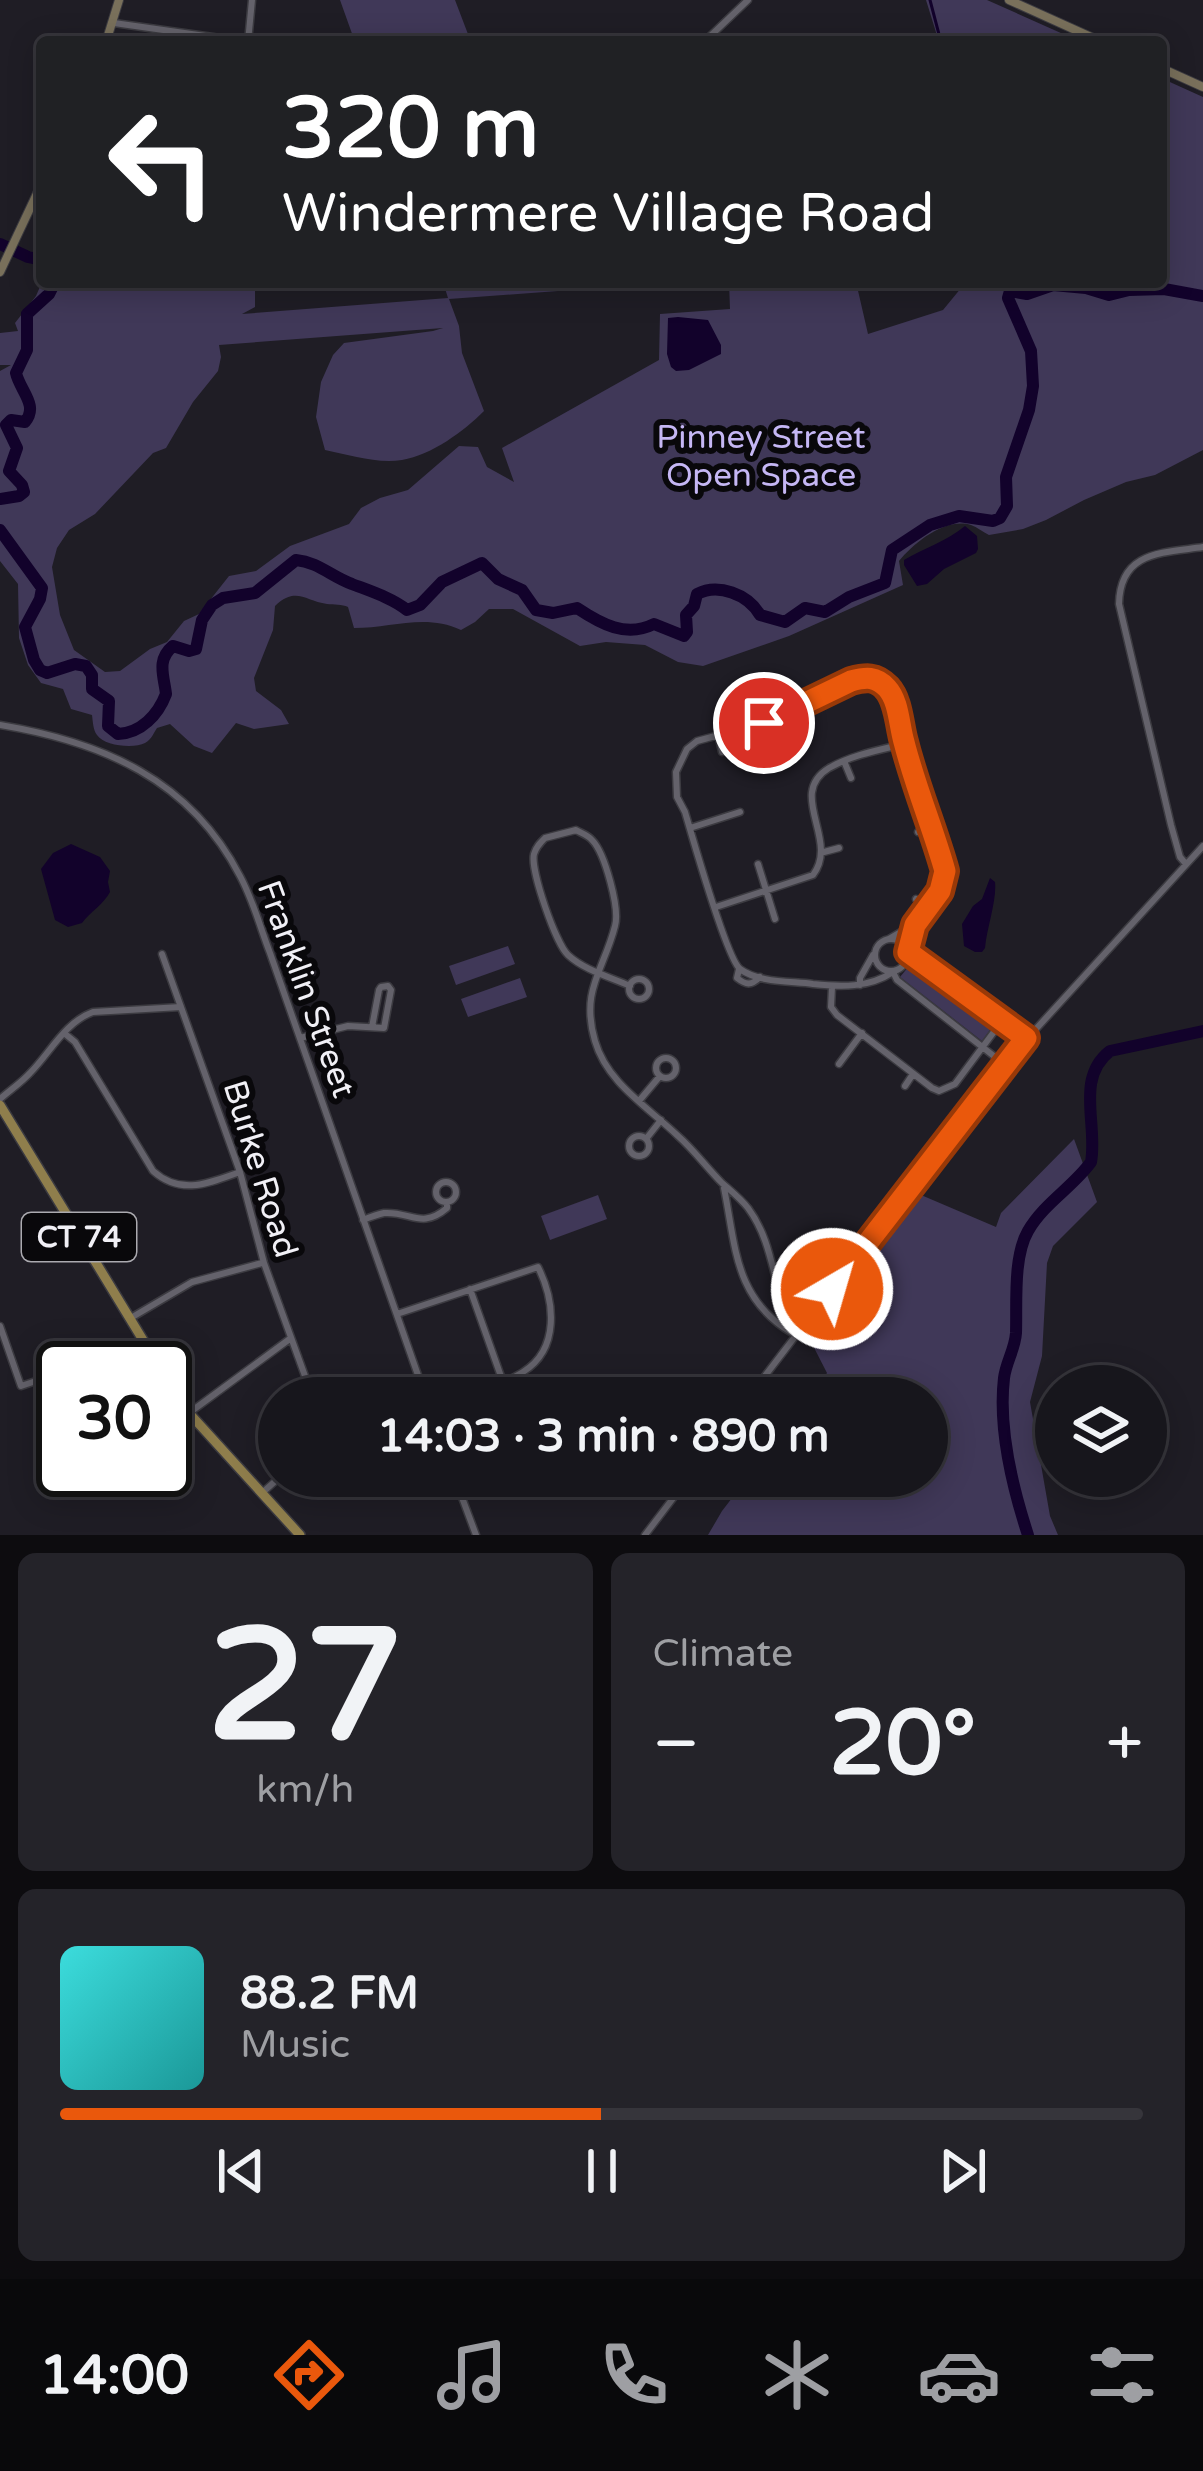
<!DOCTYPE html>
<meta charset="utf-8">
<style>
body{margin:0;font-family:"Varela Round",sans-serif;background:#242329;color:#f1f3f6;height:100vh;display:flex;flex-direction:column;font-size:45px;white-space:nowrap}
*{box-sizing:border-box;margin:0}
p{font-size:39px;color:#9e9fa3}
.icon{flex:none;width:66px;height:66px;fill:none;stroke:currentColor;stroke-width:2;stroke-linecap:round;stroke-linejoin:round}
.map{position:relative;height:1535px;overflow:hidden}
.drawer{display:flex;flex-direction:column;gap:18px;padding:18px;background:#0d0c0f;flex:1}
.drawer>*{flex:none}
.banner{position:absolute;left:36px;top:36px;width:1131px;height:252px;border-radius:12px;box-shadow:0 6px 30px #0003,0 0 0 3px #36353b;background:#202124;color:#fff;overflow:hidden}
.tools{position:absolute;left:1035px;top:1365px;display:grid;gap:24px}
.tools a{display:grid;place-items:center;width:132px;height:132px;border-radius:50%;background:#17161c;box-shadow:0 6px 30px #0003,0 0 0 3px #36353b;font-size:60px}
.speed{position:absolute;left:36px;top:1341px;display:flex;gap:24px;font-size:60px;font-weight:700;text-align:center}
.speed>*{display:grid;place-content:center;width:156px;height:156px;border-radius:50%;background:#17161c;box-shadow:0 6px 30px #0003,0 0 0 3px #36353b;line-height:1}
.speed .limit{border:6px solid #111;border-radius:18px;background:#fff;color:#111}
.pin{position:absolute;display:grid;place-items:center;width:102px;height:102px;color:#fff;margin:-51px;border:6px solid #fff;border-radius:50%;box-shadow:0 3px 12px #0007}
.me{position:absolute;width:132px;margin:-66px;rotate:38deg;stroke-linejoin:round;filter:drop-shadow(0 0 9px #0008)}
.turn{display:flex;align-items:center;gap:42px;height:252px;padding:0 48px;font-size:54px}
.turn .icon{width:156px;height:156px;stroke-width:2.5}
.turn b{display:block;font-size:84px;line-height:102px}
.big{font-size:90px;font-weight:800;line-height:1.1}
.drawer .widget{flex:1;display:flex;flex-direction:column;justify-content:center;gap:18px;min-width:0;padding:0 42px;border-radius:18px;background:#242329}
.drawer .dial{align-items:center;gap:0}
.dial b{font-size:156px;line-height:1}
.song{display:flex;align-items:center;gap:36px}
.cover{width:144px;height:144px;border-radius:18px;background:linear-gradient(135deg,hsl(180 70% 55%),hsl(180 70% 35%))}
.played{height:12px;border-radius:6px;background:linear-gradient(90deg,#ea580c 50%,#36353b 50%)}
.keys{display:flex;justify-content:space-around;direction:ltr}
.heat{display:flex;justify-content:space-between;align-items:center;font-size:66px;direction:ltr}
.drawer .tiles{flex:1;display:grid;gap:18px;grid-template-columns:1fr 1fr}
.widget:last-child{grid-column:span 2}
.trip{position:absolute;left:258px;top:1377px;width:690px;height:120px;border-radius:60px;background:#17161c;box-shadow:0 6px 30px #0003,0 0 0 3px #36353b;font-weight:800;line-height:120px;text-align:center}
.tab-bar{display:flex;height:192px;justify-content:space-around;align-items:center;background:#09090b;color:#9e9fa3}
.tab-bar .icon{width:84px;height:84px}
.tab-bar .selected{color:#ea580c}
.tab-bar b{font-size:54px;color:#f1f3f6}
.map>svg:first-child{display:block}
.green{fill:#403858}
.water{fill:#12022b}
.lines{fill:none;stroke-linecap:round;stroke-linejoin:round}
.stream{stroke:#12022b;stroke-width:3}
.river{stroke:#12022b;stroke-width:12}
.street-casing{stroke:#3c3b41;stroke-width:9}
.secondary-casing{stroke:#3c3b41;stroke-width:10}
.primary-casing{stroke:#3c3b41;stroke-width:12}
.street{stroke:#64626b;stroke-width:6}
.secondary{stroke:#79705b;stroke-width:8}
.primary{stroke:#8f7e4c;stroke-width:9}
.route-casing{stroke:#983908;stroke-width:30}
.route{stroke:#ea580c;stroke-width:21}
.labels{text-anchor:middle;dominant-baseline:central;stroke-width:12;stroke-linejoin:round;paint-order:stroke}
.shield{fill:#09080b;stroke:#abaab0;stroke-width:3}
.shield-label{font-size:30px;font-weight:bold;fill:#f1f0f6}
.park-label{font-size:33px;fill:#c5b7f4;stroke:#09080b}
.street-label{font-size:33px;fill:#f1f0f6;stroke:#09080b}
</style>
<div class="map">
<svg width="1203" height="1535" viewBox="0 0 1203 1535">
<rect width="100%" height="100%" fill="#1f1d25"/>
<path class="green" d="M340,0H455L471,42H355Z
M926,0H987L1081,42H939Z
M1161,78L1203,97V450L1155,475L1126,482L1084,500L1046,520L1023,529L989,535C983,532 977,527 971,525C945,517 914,543 899,561L903,585L789,636L703,666L678,662L645,645L606,642L580,646L513,609H489L475,622L461,630C426,613 391,628 354,628L348,607C342,604 334,605 327,604C305,601 296,586 275,606L273,630L254,678L256,691L281,710L289,724L254,729L236,723L212,753L194,746L170,724L157,728C153,734 152,739 145,743C134,749 104,746 97,735C93,730 93,722 92,715L71,709L63,689L41,683L28,665L19,638L18,584L0,561V371L11,365H0V333L18,331L15,323L36,296L42,282H255V307L242,314L448,298L443,282H554L558,291L449,299L459,326L462,353L484,411C464,431 432,455 402,460C377,464 350,455 325,450L316,417L321,382L333,355L344,343L433,331L443,328L219,345L221,357L218,371L193,402L166,448L153,453L95,514L69,530L57,548L52,567L60,615L74,650L105,672L120,671L150,649L167,642L184,621L199,614L229,576L256,571L290,546L349,524L361,508L380,498L408,490L459,446L478,447L487,467L514,482L502,448L659,360L660,314L730,309L729,282H856L868,334L943,310L966,282H1161Z
M508,946L515,964L456,985L449,966Z
M914,960L995,1023L982,1041L900,977Z
M520,978L527,997L468,1017L461,999Z
M1074,1139L1097,1202L1053,1246L1047,1263L1042,1356L1030,1402L1050,1516L1058,1535H708L722,1511L749,1476H927V1398H809L827,1373L806,1332L914,1192L996,1227L1001,1213Z
M598,1195L607,1219L550,1240L541,1216Z"/>
<path class="water" d="M678,317L708,320L721,345V354L689,370L676,371L671,367L667,354L668,318Z
M965,526L977,536L978,549L976,553L944,569L927,584L917,586L904,565V560C924,548 947,541 965,526Z
M71,844L100,857L110,871L108,882L110,892C104,904 90,912 82,923L68,927L55,920L41,869L53,853Z
M990,878L995,882C997,900 987,927 985,948L982,952H975L964,946L962,924L973,906L982,899Z"/>
<g class="lines">
<path class="stream" d="M930,0L941,42
M1008,282L1011,290"/>
<path class="river" d="M0,244L28,257L42,260
M0,499L19,496L24,492L22,485L9,471L17,448L6,425L11,420L25,422C39,405 20,391 16,373L27,350V314L49,294L55,282
M0,530L42,588L40,599L25,627L34,660L40,670L47,673L75,664L86,666L92,675V689L109,701L108,726L118,734C141,733 158,715 166,694C164,676 156,660 173,646L189,651L196,649L202,620L212,605L223,598L255,593L296,560C318,562 332,577 352,584C370,591 392,598 407,610L420,605L442,582L482,563L498,579L522,590L536,610L553,613L577,608C601,624 626,638 654,624L684,636L687,632L686,615L694,606L697,594C718,583 748,594 760,615L785,622L805,608L825,612L849,597L885,583L892,550L930,525L959,516L993,521L1000,518L1007,506L1006,477L1029,410L1033,386L1031,351L1008,298L1010,291L1027,294L1053,285L1086,288L1109,295L1129,290L1164,289L1203,296
M1028,1535C1012,1486 998,1429 1004,1378C1006,1362 1015,1349 1016,1333C1017,1303 1013,1257 1028,1231C1044,1203 1073,1187 1091,1162C1098,1125 1075,1078 1110,1051L1203,1031"/>
<defs>
<path id="street" d="M114,23L248,42
M248,42L252,0
M704,42L748,0
M0,725C102,742 190,779 240,876C253,900 260,927 270,953L426,1398
M718,734L722,752
M844,761L851,778
M690,828L740,812
M918,832L931,828
M824,852L839,848
M758,864L775,919
M1186,864L1180,857L1171,825L1119,604C1120,551 1162,553 1203,547
M916,899L928,908
M716,907L813,875C840,840 786,794 829,768C852,755 879,750 904,744
M914,928L907,952L1026,1038
M875 955a16 16 0 1 1 32 0a16 16 0 1 1-32 0Z
M889,939C915,925 943,904 945,871L904,744L892,693L881,682L871,678L851,681L763,723L697,741L687,749L676,772L677,797L685,812C692,836 727,959 740,969C759,983 791,981 813,984C841,987 869,988 893,972L897,980L1004,1064
M162,954L240,1172L264,1263L313,1398
M739,969L737,978C746,985 751,986 760,977
M629 989a10 10 0 1 1 20 0a10 10 0 1 1-20 0Z
M860,985V978L873,955
M630,986C610,977 584,970 568,955C556,944 530,870 534,854C536,847 540,843 545,838L576,830C581,833 588,835 592,840C605,853 620,909 615,926C604,970 580,990 595,1041C607,1083 648,1107 678,1136C694,1150 707,1168 722,1183C731,1191 740,1198 748,1208C777,1247 772,1295 796,1335
M832,987L831,1007L837,1015L932,1088L939,1091L955,1084L1002,1021
M64,1033L75,1042L153,1171C181,1196 209,1183 240,1172
M300,1038L348,1026L384,1028L391,990L388,986L381,987L379,990L372,1027
M656 1068a10 10 0 1 1 20 0a10 10 0 1 1-20 0Z
M839,1064L862,1033
M905,1086L913,1074
M0,1099C10,1090 21,1083 30,1073C50,1053 65,1022 93,1012L181,1007
M639,1101L660,1076
M629 1146a10 10 0 1 1 20 0a10 10 0 1 1-20 0Z
M646,1139L661,1120
M436 1192a10 10 0 1 1 20 0a10 10 0 1 1-20 0Z
M724,1188C736,1247 734,1298 792,1333
M363,1220C368,1218 379,1214 384,1213C411,1211 421,1230 447,1208V1202
M470,1289L503,1382
M397,1314L538,1267C555,1301 560,1349 523,1372C509,1381 493,1385 482,1398
M129,1319L192,1282L262,1263
M0,1326L21,1386L63,1372
M75,1368L143,1343
M462,1398L486,1392
M748,1398L1004,1064L1203,846
M189,1413L291,1338
M454,1476L476,1535
M262,1493L281,1476
M645,1535L690,1476"/>
<path id="secondary" d="M1009,0L1102,42
M106,42L119,0
M1161,68L1203,87
M0,272L42,183"/>
<path id="primary" d="M0,1105L160,1368
M165,1376L189,1413L300,1535"/>
</defs>
<use href="#street" class="street-casing"/>
<use href="#secondary" class="secondary-casing"/>
<use href="#primary" class="primary-casing"/>
<use href="#street" class="street"/>
<use href="#secondary" class="secondary"/>
<use href="#primary" class="primary"/>
</g>
<g class="lines">
<defs>
<path id="route" d="M764,723L851,681C866,677 876,676 887,688C899,701 899,725 904,742C915,786 933,828 945,871L940,891L915,925L908,952L1026,1038L832,1289"/>
</defs>
<use href="#route" class="route-casing"/>
<use href="#route" class="route"/>
</g>
<g class="labels">
<rect class="shield" x="22" y="1213" width="114" height="48" rx="9"/>
<g class="shield-label">
<text x="79" y="1237">CT 74</text>
</g>
<g class="park-label">
<text x="761" y="437">Pinney Street<tspan x="761" dy="38">Open Space</tspan></text>
</g>
<g class="street-label">
<text transform="translate(306 989) rotate(70)">Franklin Street</text>
<text transform="translate(260 1169) rotate(73)">Burke Road</text>
</g>
</g>
</svg>
<div class="tools">
<a><svg class="icon" aria-label="layers" viewBox="0 0 24 24"><path d="M12 4l9 5-9 5-9-5zM3 14l9 5 9-5"/></svg></a>
</div>
<div class="speed"><div class="limit">30</div></div>
<div class="pin" style="left:764px;top:723px;background:#d93025"><svg class="icon" aria-label="arrive" viewBox="0 0 24 24"><path d="M6 21V4h12l-3 4 3 4H6"/></svg></div>
<svg class="me" style="left:832px;top:1289px" viewBox="-20 -20 40 40"><circle r="17" fill="#ea580c" stroke="#fff" stroke-width="3"/><path d="M0-11L8 9 0 5-8 9z" fill="#fff"/></svg>
<div class="trip">14:03 · 3 min · 890 m</div>
<div class="banner">
<div class="turn"><svg class="icon" aria-label="left" viewBox="0 0 24 24"><path d="M17 20v-9H6M10 6l-5 5 5 5"/></svg><div><b>320 m</b>Windermere Village Road</div></div>
</div>
</div>
<section class="drawer">
<div class="tiles">
<div class="widget dial"><b>27</b><p>km/h</p></div>
<div class="widget"><p>Climate</p>
<div class="heat"><a>−</a><b class="big">20°</b><a>+</a></div>
</div>
<div class="widget">
<div class="song"><i class="cover"></i><div><b>88.2 FM</b><p>Music</p></div></div>
<div class="played"></div>
<div class="keys"><svg class="icon" aria-label="previous" viewBox="0 0 24 24"><path d="M18 5L8 12l10 7zM5 5v14"/></svg><svg class="icon" aria-label="pause" viewBox="0 0 24 24"><path d="M8 5v14M16 5v14"/></svg><svg class="icon" aria-label="next" viewBox="0 0 24 24"><path d="M6 5l10 7-10 7zM19 5v14"/></svg></div>
</div>
</div>
</section>
<nav class="tab-bar">
<b>14:00</b>
<svg class="icon selected" aria-label="directions" viewBox="0 0 24 24"><path d="M12 3l9 9-9 9-9-9zM9 14v-3h6M13 9l2 2-2 2"/></svg>
<svg class="icon" aria-label="music" viewBox="0 0 24 24"><path d="M9 18V5l10-2v13"/><circle cx="6" cy="18" r="3"/><circle cx="16" cy="16" r="3"/></svg>
<svg class="icon" aria-label="phone" viewBox="0 0 24 24"><path d="M5 4h4l2 5-3 2q2 4 5 5l2-3 5 2v4C11 20 4 13 5 4z"/></svg>
<svg class="icon" aria-label="climate" viewBox="0 0 24 24"><path d="M12 3v18M4 7l16 10M4 17L20 7"/></svg>
<svg class="icon" aria-label="car" viewBox="0 0 24 24"><path d="M5 17H2v-5l4-1 3-4h7l3 4 3 1v5h-3M9 17h6M6 11h13"/><circle cx="7" cy="17" r="2"/><circle cx="17" cy="17" r="2"/></svg>
<svg class="icon" aria-label="filters" viewBox="0 0 24 24"><path d="M4 7h16M4 17h16"/><circle cx="9" cy="7" r="2"/><circle cx="15" cy="17" r="2"/></svg>
</nav>
